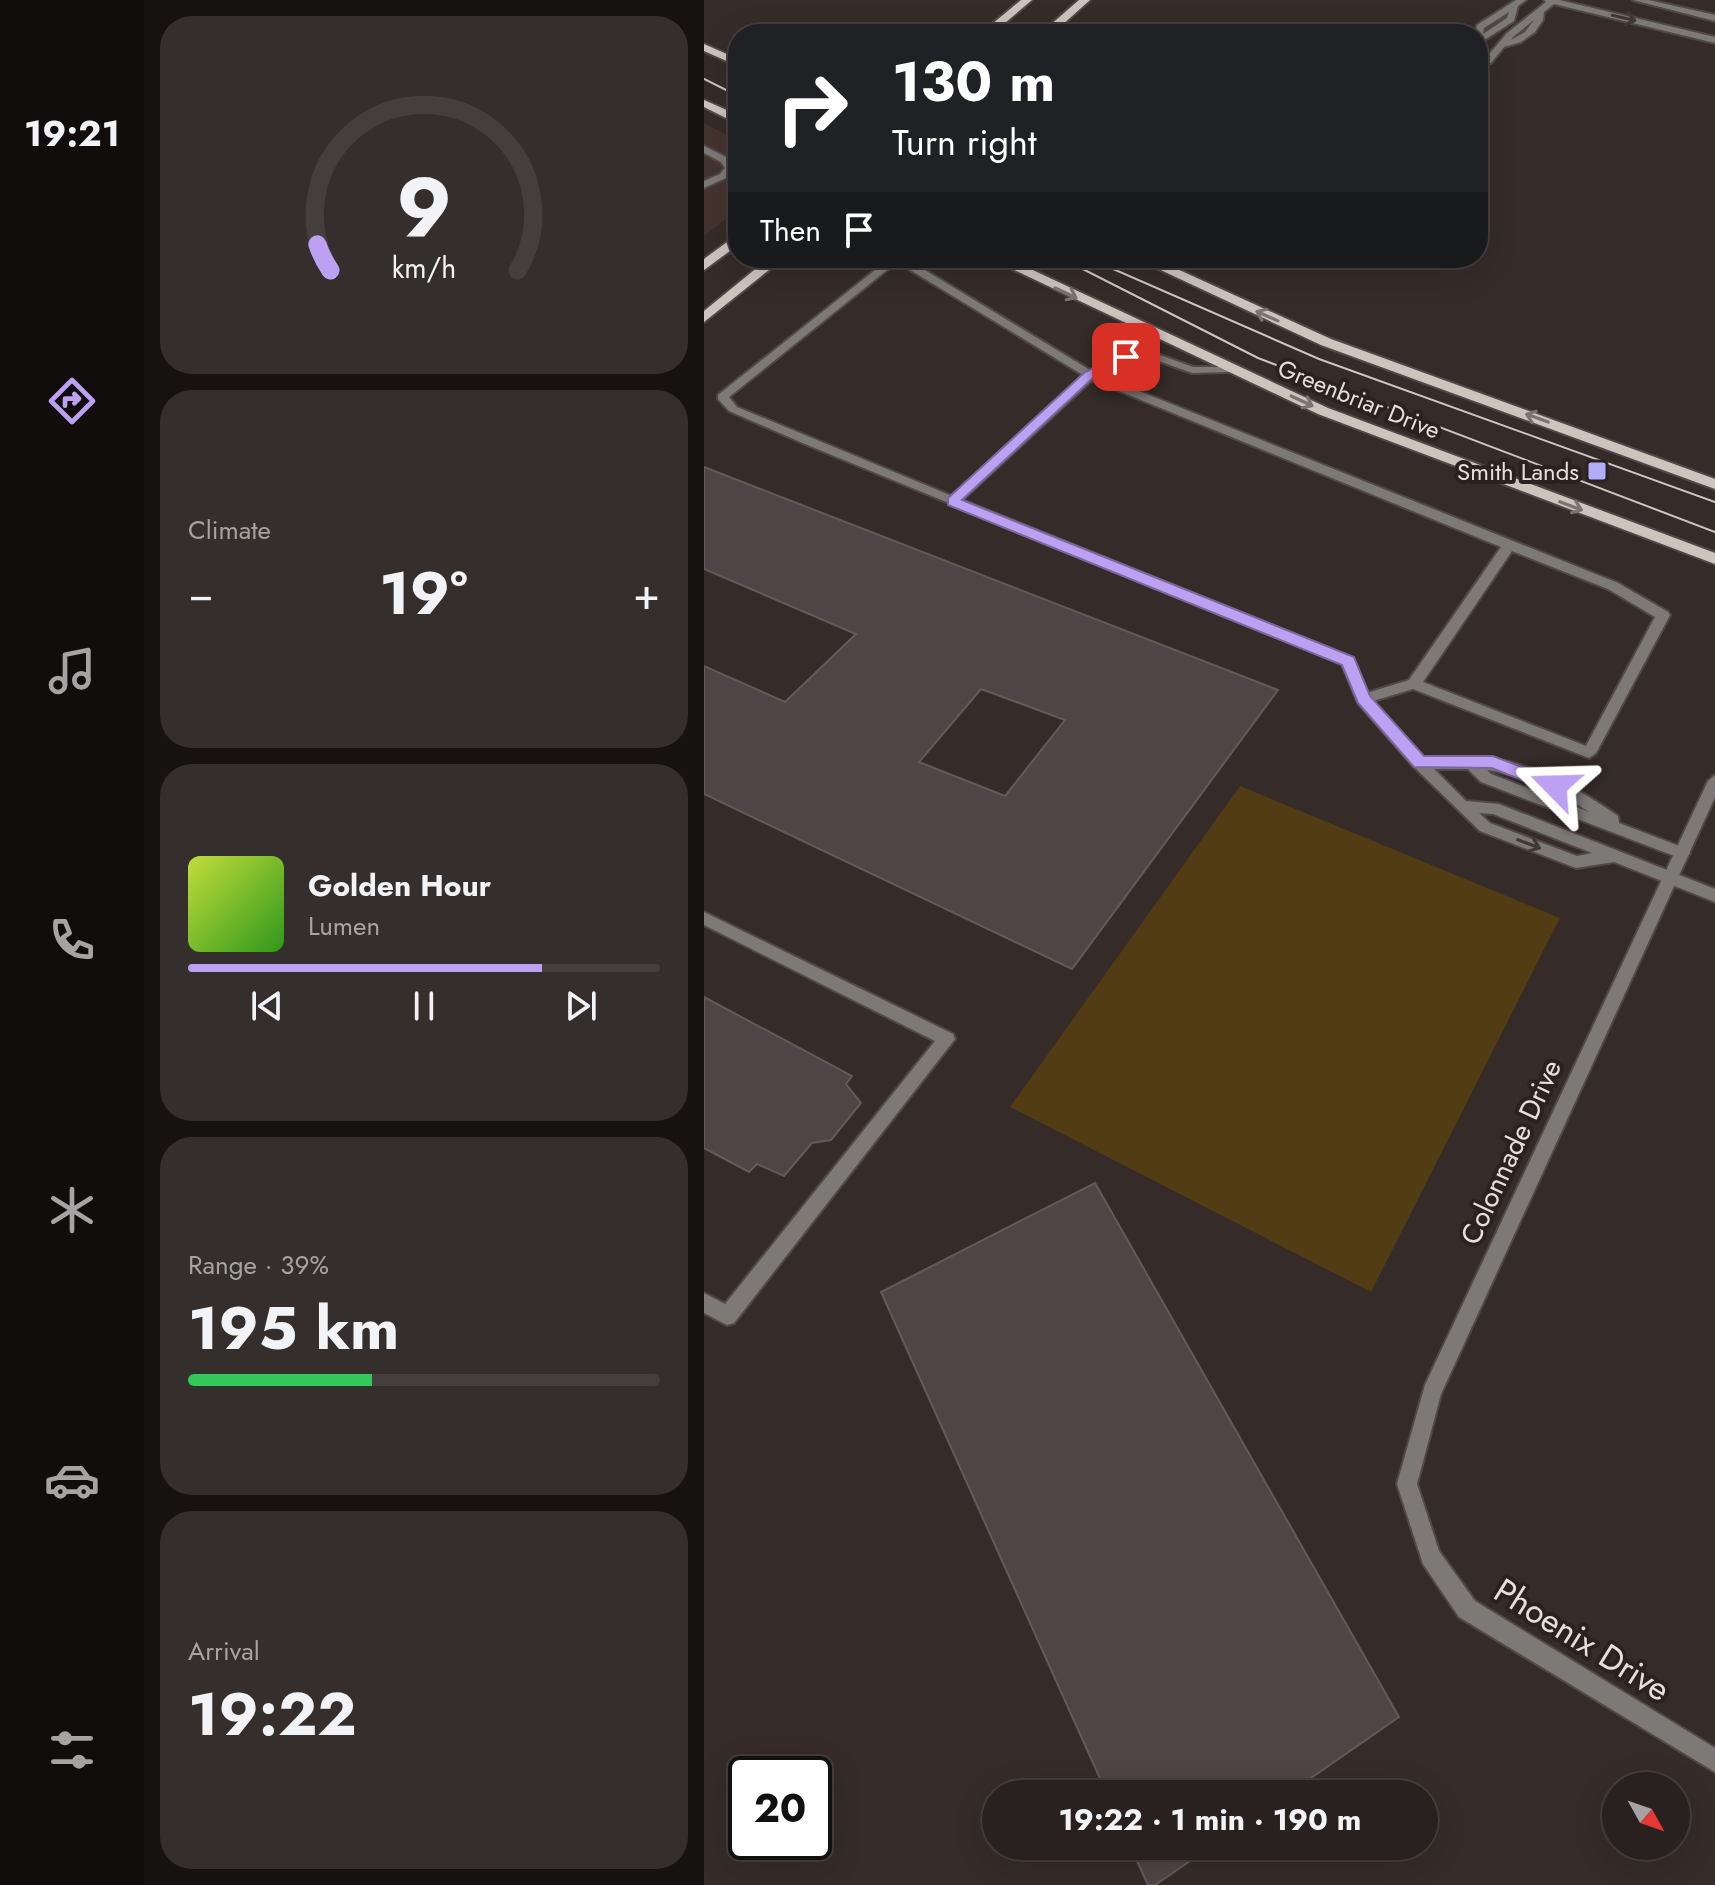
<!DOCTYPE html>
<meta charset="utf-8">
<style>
body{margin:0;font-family:Jost,sans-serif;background:#342e2c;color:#f1f3f6;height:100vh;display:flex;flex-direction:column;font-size:30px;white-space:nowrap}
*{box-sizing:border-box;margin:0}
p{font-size:26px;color:#a5a3a4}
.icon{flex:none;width:44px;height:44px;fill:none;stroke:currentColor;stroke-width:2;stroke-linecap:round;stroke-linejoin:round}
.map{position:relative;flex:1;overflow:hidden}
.details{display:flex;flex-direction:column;gap:16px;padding:16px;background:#161211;width:560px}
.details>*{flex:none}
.hud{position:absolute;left:24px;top:24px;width:760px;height:244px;border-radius:32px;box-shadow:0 8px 32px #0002,0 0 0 2px #443e3d;background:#202124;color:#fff;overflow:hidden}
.needle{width:52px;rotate:130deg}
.tools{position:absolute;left:898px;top:1772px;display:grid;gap:16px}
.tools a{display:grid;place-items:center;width:88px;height:88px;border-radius:50%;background:#28211f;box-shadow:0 8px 32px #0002,0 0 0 2px #443e3d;font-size:40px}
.speed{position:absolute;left:24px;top:1756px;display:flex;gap:16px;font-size:40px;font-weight:700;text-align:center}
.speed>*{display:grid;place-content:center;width:104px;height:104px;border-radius:50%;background:#28211f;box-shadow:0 8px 32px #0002,0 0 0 2px #443e3d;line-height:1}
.speed .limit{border:4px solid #111;border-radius:12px;background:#fff;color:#111}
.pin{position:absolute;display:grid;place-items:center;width:68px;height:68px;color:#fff;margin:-34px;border-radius:16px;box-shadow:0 4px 12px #0006}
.me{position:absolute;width:88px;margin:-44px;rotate:292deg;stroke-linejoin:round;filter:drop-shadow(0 0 6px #0008)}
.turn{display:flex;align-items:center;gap:28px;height:168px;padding:0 32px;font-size:36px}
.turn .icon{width:104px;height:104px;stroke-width:2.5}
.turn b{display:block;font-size:56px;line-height:68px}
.then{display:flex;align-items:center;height:76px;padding:0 32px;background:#0003;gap:16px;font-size:30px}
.big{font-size:60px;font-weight:700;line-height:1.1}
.details .tile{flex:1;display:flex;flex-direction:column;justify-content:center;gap:12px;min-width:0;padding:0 28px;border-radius:32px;background:#342e2c}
.details .dial{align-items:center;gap:0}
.dial svg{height:208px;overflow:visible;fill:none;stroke:#443e3d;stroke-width:7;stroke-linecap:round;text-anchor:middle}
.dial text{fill:#f1f3f6;stroke:none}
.song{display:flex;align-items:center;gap:24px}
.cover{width:96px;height:96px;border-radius:12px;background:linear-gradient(135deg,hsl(70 70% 55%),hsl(110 70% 35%))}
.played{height:8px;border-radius:4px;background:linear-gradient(90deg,#bca0f2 75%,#443e3d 75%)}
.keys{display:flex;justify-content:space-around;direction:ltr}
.heat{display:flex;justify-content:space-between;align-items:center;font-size:44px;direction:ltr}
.charge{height:12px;border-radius:6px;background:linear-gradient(90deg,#34c759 39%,#443e3d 0)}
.trip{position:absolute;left:278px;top:1780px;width:456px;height:80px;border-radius:40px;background:#28211f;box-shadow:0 8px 32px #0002,0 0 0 2px #443e3d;font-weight:700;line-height:80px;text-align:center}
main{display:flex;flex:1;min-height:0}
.tab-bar{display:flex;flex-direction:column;width:144px;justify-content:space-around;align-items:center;background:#100d0c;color:#a5a3a4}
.tab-bar .icon{width:56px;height:56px}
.tab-bar .current{color:#bca0f2}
.tab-bar b{font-size:36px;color:#f1f3f6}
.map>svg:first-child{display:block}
.built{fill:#443430}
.green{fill:#513c13}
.building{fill:#504546;stroke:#655a5a;stroke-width:2;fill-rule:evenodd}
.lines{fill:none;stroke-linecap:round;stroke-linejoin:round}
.service-casing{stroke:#514946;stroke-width:4}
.minor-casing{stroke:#514946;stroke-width:4}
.primary-casing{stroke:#514946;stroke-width:4}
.service{fill:#7d7976;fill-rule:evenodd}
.minor{fill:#7d7976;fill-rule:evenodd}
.primary{fill:#cdc4be;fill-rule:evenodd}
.tram{stroke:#ccc5c2;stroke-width:2}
.oneway{stroke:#403835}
.oneway2{stroke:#7c736e}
.route{fill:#bca0f2;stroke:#7a689d;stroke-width:2}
.poi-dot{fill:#b0adfa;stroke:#2b221f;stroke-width:3}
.labels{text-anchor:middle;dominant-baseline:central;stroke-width:8;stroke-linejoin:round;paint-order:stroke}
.far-street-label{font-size:24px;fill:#e6dfdd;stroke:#2b221f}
.far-poi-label{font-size:24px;fill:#e6dfdd;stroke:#2b221f;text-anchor:end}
.street-label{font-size:28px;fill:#e6dfdd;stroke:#2b221f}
.near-street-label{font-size:34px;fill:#e6dfdd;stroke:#2b221f}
</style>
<main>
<nav class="tab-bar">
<b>19:21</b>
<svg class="icon current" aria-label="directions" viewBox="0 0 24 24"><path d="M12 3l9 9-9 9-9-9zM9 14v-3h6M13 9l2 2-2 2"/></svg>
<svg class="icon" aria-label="music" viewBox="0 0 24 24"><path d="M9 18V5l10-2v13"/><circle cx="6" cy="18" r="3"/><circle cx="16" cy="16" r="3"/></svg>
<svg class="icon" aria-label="phone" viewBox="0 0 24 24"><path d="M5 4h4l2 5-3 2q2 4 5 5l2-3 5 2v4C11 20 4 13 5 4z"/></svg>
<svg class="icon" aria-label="climate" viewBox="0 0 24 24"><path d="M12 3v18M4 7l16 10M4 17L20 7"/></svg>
<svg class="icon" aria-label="car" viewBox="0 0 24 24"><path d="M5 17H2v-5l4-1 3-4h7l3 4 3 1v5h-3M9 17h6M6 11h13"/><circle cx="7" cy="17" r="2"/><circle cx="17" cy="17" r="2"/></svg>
<svg class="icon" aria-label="filters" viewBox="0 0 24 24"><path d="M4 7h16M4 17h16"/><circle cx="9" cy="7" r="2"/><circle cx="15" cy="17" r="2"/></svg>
</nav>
<section class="details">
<div class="tile dial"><svg viewBox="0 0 100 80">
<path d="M14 69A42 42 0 1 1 86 69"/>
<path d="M14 69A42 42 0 0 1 9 59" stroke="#bca0f2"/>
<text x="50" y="56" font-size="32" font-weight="700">9</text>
<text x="50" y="72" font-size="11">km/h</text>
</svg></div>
<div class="tile"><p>Climate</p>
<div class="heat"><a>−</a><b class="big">19°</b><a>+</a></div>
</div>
<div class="tile">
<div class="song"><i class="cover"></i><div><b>Golden Hour</b><p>Lumen</p></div></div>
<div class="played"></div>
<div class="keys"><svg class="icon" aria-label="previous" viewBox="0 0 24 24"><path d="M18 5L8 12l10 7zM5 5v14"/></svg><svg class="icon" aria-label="pause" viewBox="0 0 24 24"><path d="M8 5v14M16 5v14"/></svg><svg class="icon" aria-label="next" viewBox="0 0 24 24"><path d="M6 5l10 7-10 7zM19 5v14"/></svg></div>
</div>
<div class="tile"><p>Range · 39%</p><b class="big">195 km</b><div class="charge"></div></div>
<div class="tile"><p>Arrival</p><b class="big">19:22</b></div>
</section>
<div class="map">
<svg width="1011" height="1885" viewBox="0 0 1011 1885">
<rect width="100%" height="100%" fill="#352c29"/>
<path class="built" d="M0,123L34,141V209L0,236Z"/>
<path class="green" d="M536,786L856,918L667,1292L306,1107Z"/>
<path class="building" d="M0,467L574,690L368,969L0,794V666L81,702L152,634L0,569ZM277,689L361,720L301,796L215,762Z
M0,997L148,1076L142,1084L157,1103L127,1140L108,1143L80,1176L53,1164L45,1172L0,1148Z
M391,1183L695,1717L584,1794H403L177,1292Z
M426,1846H508L451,1885H444Z"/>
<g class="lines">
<defs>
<path id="service" d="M812,0H822L814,6L810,21L774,44V34H771L773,25ZM805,12L803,18L779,34L780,28Z
M840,0H855L1011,37V43L850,4L840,12L839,20L831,32L817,42L800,47L787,63H781V59L803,33L842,2ZM830,20L821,32L807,40L809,37Z
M929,0H944L1011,15V21Z
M0,146L24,158L31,168L22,178L0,188V181L16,174L21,168L17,162L0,153Z
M186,258H201L386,370L434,347L489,367H530V371L526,372L488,373L435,354L395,375L914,583L964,612L966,615L892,753L885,758L709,689L669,701L719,758C742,758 766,756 788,759C834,765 877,790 914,816L915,823L983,849L986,853L983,857H973L777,782L764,769H730L762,801L795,804L1011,889V902L910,862L872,868L776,831L710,767L654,703L638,664L101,444L25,411L14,399V395ZM193,262L379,375L248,496L33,407L25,397ZM388,380L797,547L705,680L663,693L649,658L258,500ZM808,551L904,589L951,617L882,746L719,682ZM783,770C820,774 854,792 885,812L787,774ZM775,813L789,814L888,853L873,856L786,823Z
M0,912L249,1034L251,1039L30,1323L23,1325L0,1313V1293L21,1304L231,1041L0,925Z"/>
<path id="minor" d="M1011,775V797L737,1394L713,1484L735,1551L771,1601L1011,1748V1772L755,1617L719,1564L693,1484L721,1385L1004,781Z"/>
<path id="primary" d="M317,0H328L288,34H276Z
M375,0H386L348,34H336Z
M0,44L34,59V66L0,51Z
M0,100L34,115V124L0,107Z
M34,234V245L0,270V259Z
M65,258H80L0,322V311Z
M285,258H303L624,408L1011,553V564L614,414Z
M431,258H449L627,339L1011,479V489L617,345Z"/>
</defs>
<use href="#service" class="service-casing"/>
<use href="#minor" class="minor-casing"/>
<use href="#primary" class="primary-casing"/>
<use href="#service" class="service"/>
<use href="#minor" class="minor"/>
<use href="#primary" class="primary"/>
<path class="tram" d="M0,79L34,96
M357,258L554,358L1011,532
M384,258L615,359L1011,502"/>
</g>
<defs><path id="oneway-shaft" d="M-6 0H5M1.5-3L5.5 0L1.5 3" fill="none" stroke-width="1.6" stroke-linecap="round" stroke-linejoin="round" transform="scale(2)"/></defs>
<g class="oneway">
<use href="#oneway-shaft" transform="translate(920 18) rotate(13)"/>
<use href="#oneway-shaft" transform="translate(825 844) rotate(21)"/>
</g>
<g class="oneway2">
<use href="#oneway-shaft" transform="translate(362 293) rotate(25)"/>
<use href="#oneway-shaft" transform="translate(563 316) rotate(-156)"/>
<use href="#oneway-shaft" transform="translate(598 401) rotate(25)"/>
<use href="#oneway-shaft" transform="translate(833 418) rotate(-160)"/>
<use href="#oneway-shaft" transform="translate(867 506) rotate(21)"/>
</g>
<path class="route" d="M422,353L429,357L427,360L390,377L258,500L650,657L666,696L720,756H789L857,782V791H845L788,768L710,767L654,703L638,665L244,505V498L381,372Z"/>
<rect class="poi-dot" x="883" y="461" width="20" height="20" rx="4"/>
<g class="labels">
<g class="far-street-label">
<text transform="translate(655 399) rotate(22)">Greenbriar Drive</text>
</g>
<g class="far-poi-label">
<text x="875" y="471">Smith Lands</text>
</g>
<g class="street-label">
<text transform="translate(807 1152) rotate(-65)">Colonnade Drive</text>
</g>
<g class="near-street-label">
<text transform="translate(878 1640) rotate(32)">Phoenix Drive</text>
</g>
</g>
</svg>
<div class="tools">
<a><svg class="needle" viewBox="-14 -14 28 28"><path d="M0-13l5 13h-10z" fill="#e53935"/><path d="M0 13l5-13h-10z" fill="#a5a3a4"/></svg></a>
</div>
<div class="speed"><div class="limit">20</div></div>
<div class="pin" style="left:422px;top:357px;background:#d93025"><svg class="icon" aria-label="arrive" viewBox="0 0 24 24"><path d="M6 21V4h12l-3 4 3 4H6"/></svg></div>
<svg class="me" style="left:851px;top:786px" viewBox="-20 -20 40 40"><path d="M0-17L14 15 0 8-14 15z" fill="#bca0f2" stroke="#fff" stroke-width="4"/></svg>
<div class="trip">19:22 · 1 min · 190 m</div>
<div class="hud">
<div class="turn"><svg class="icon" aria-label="right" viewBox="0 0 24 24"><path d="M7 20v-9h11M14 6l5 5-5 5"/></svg><div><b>130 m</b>Turn right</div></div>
<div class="then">Then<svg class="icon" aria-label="arrive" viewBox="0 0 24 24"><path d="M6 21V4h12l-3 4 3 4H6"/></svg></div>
</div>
</div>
</main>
